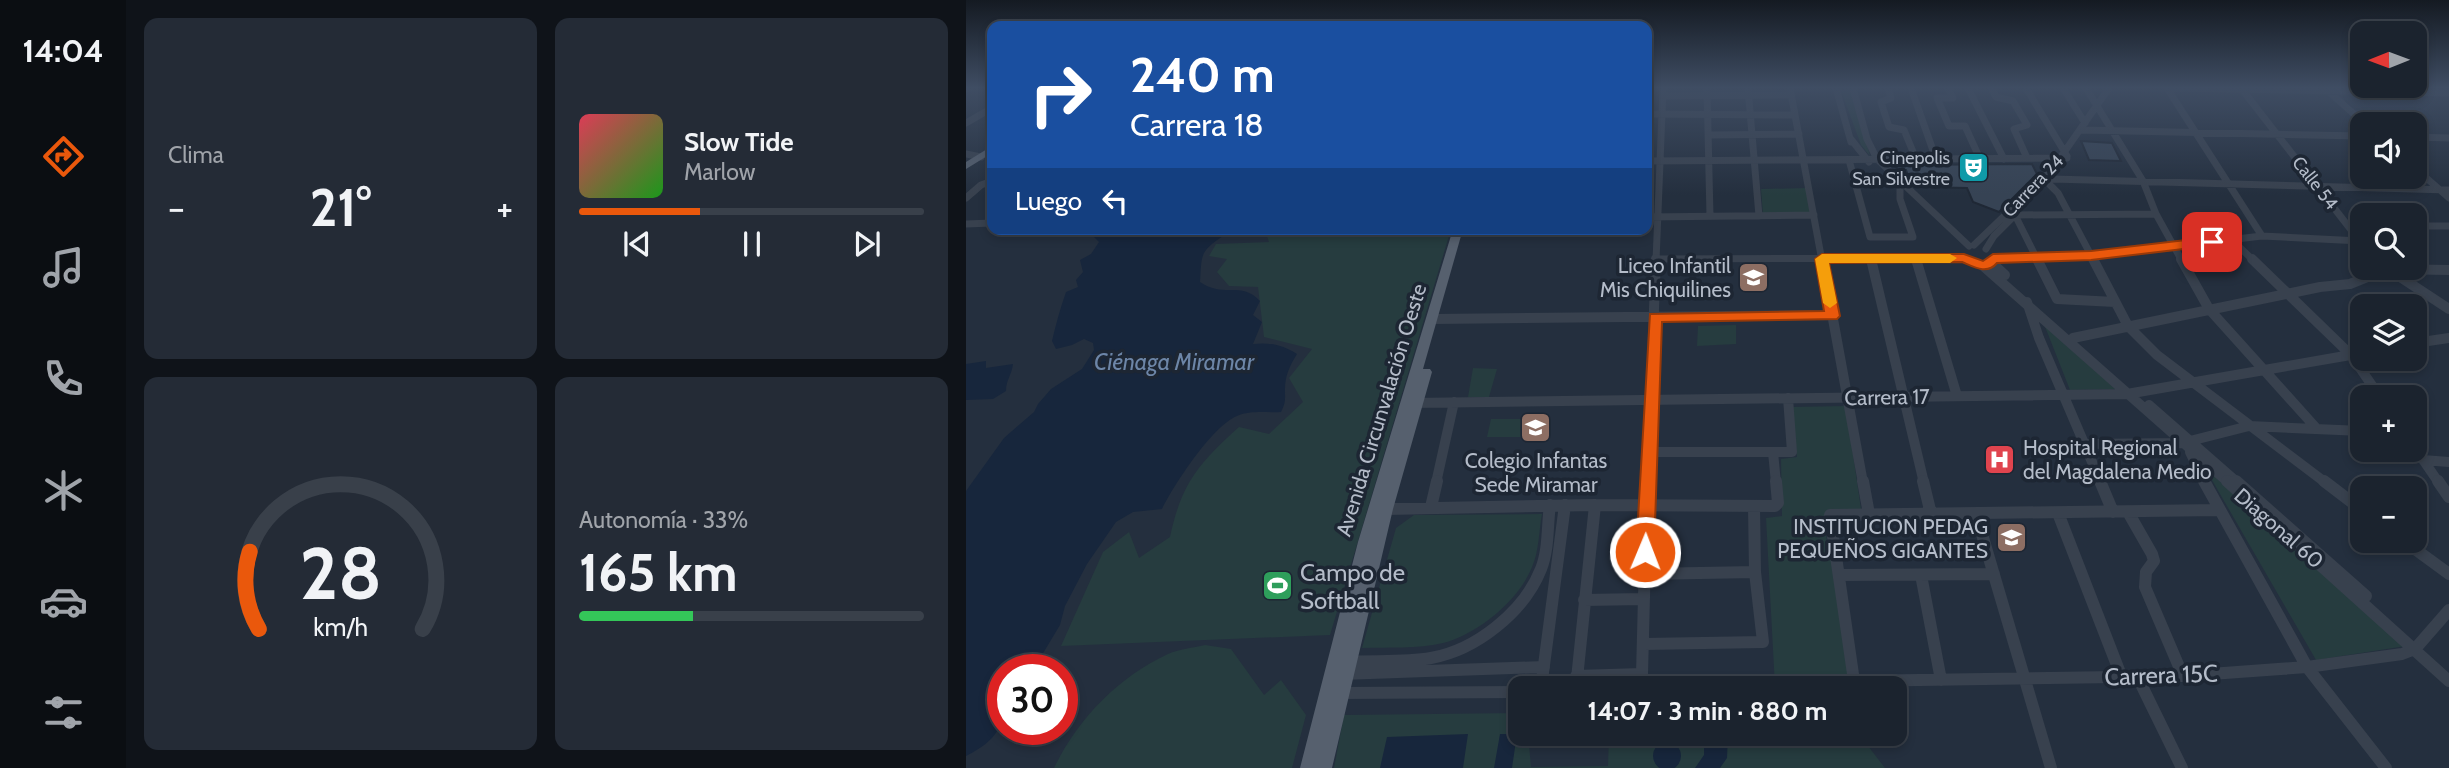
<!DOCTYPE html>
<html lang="es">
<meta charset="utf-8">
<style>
body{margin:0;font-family:Cabin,sans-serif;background:#242b36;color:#f1f3f6;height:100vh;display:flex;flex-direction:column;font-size:26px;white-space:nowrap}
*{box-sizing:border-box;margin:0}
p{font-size:23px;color:#a0a4aa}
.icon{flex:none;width:38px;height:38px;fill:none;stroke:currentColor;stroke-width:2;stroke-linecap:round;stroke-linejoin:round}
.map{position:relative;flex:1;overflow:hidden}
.sheet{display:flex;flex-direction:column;gap:18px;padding:18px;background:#0f1319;width:840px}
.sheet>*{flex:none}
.banner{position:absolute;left:21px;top:21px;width:665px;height:214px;border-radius:14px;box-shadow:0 4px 10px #0003,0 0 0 2px #39404a;background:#1a4fa0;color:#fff;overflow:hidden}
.needle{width:46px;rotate:269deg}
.fabs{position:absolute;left:1384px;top:21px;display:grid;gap:14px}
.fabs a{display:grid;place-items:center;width:77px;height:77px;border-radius:14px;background:#1b232e;box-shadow:0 4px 10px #0003,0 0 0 2px #39404a;font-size:35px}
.speed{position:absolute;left:21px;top:654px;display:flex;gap:14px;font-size:35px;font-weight:700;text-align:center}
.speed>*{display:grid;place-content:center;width:91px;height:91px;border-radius:50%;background:#1b232e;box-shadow:0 4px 10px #0003,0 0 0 2px #39404a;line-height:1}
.speed .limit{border:10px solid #d22;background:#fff;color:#111}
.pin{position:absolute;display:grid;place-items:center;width:60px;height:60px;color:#fff;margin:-30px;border-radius:14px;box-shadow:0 4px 10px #0006}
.me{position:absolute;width:77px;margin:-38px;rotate:1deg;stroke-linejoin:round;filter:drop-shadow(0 0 5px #0008)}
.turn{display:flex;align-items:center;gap:24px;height:147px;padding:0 28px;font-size:32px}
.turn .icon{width:91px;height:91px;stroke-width:2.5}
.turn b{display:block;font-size:49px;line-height:60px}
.then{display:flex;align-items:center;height:66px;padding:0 28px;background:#0003;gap:14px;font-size:26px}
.big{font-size:52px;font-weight:700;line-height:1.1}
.sheet .card{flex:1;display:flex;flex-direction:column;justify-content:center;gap:10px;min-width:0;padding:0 24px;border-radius:14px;background:#242b36}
.sheet .dial{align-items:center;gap:0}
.dial svg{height:182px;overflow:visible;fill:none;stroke:#39404a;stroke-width:7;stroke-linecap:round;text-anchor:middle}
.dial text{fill:#f1f3f6;stroke:none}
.song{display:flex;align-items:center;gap:21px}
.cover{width:84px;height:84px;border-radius:10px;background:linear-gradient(135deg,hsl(350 70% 55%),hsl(120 70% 35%))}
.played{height:7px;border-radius:4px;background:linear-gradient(90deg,#ea580c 35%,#39404a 35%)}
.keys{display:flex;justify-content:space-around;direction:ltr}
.heat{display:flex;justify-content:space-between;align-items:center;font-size:38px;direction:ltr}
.charge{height:10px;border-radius:5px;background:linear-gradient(90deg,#34c759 33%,#39404a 0)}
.sheet .tiles{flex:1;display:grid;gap:18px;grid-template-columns:repeat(2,1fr)}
.trip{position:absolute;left:542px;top:676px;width:399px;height:70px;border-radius:14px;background:#1b232e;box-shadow:0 4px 10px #0003,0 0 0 2px #39404a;font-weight:700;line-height:70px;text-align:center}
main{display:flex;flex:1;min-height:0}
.tabs{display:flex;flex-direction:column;width:126px;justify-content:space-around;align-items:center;background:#0b0e12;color:#a0a4aa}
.tabs .icon{width:49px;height:49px}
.tabs .selected{color:#ea580c}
.tabs b{font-size:32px;color:#f1f3f6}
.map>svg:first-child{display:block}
.green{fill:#263c3f}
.water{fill:#17263c}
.building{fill:#364354;stroke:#1f2835;stroke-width:2}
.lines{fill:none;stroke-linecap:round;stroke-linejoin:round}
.minor-far2{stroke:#38414e;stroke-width:7}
.minor-far1{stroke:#38414e;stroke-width:10}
.minor{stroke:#38414e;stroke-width:12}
.major{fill:#56606e;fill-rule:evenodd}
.route{fill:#ea580c;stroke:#983908;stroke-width:2}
.slow{fill:#f59e0b}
.labels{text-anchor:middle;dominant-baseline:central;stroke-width:7;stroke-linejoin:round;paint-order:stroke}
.far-poi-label{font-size:18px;fill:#b4bcc9;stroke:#1d2633;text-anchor:end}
.far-street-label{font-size:18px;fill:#b4bcc9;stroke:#1d2633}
.poi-label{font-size:21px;fill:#b4bcc9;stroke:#1d2633;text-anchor:end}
.street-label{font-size:21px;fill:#b4bcc9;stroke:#1d2633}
.water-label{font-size:23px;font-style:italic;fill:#6d86a8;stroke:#1d2633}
.near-poi-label{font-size:24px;fill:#b4bcc9;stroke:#1d2633;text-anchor:start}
.near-street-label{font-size:24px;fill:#b4bcc9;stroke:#1d2633}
</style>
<main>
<nav class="tabs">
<b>14:04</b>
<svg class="icon selected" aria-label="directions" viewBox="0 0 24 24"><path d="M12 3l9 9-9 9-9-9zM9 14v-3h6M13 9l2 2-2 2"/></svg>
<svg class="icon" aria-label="music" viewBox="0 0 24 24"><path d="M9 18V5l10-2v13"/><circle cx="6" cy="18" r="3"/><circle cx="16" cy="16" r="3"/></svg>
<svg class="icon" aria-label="phone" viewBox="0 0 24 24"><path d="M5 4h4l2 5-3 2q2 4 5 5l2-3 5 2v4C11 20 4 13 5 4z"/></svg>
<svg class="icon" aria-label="climate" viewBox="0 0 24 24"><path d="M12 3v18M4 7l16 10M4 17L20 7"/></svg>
<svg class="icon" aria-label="car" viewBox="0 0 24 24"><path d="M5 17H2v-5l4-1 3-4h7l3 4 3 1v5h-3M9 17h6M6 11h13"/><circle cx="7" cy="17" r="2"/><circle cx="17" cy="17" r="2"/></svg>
<svg class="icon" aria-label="filters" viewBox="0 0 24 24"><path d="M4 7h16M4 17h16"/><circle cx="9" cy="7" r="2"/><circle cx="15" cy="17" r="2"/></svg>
</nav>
<section class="sheet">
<div class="tiles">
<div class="card"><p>Clima</p>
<div class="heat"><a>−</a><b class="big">21°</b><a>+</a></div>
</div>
<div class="card">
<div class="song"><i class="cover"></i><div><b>Slow Tide</b><p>Marlow</p></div></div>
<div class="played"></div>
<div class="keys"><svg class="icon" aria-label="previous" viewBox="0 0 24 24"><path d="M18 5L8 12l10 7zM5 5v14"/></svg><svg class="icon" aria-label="pause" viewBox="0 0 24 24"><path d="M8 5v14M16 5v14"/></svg><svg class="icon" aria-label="next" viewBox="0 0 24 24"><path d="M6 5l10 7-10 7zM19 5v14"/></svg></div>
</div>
<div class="card dial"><svg viewBox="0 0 100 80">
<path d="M14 69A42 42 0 1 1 86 69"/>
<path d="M14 69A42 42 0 0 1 10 35" stroke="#ea580c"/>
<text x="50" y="56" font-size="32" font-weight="700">28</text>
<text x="50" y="72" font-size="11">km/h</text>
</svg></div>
<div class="card"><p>Autonomía · 33%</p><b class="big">165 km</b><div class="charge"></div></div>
</div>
</section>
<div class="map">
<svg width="1483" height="768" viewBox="0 0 1483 768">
<rect width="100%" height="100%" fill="#242f3e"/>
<path class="green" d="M874,88H885L904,156L895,145Z
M842,188L847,214L797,215L795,189Z
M485,229L364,635L95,646L137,552L163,532L173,558L204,537C215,484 233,463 273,427L303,434L337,402L323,378L346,349L298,337L292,287L263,286L251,272L261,259L243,256L250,244L303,242L299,230H262Z
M1078,324L1151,389L1104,390Z
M770,325V344L731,346L732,326Z
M507,368L531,369L523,397H502Z
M880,406L896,516H856L891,686L809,687L800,518L816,516L815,459L831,457L826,407Z
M525,419H562L559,437H521Z
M1239,468L1440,646L1350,660Z
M576,514C573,530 573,552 566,567C553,600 512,634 477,643C451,649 423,647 396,648L430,528L448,515Z
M239,645L265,649L298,695L315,680L340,715L326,768H88C112,719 152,677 202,654C213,649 227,648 239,645Z
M555,713V733H562L565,767L642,766L643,733H892L919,768H368L378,715Z"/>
<path class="water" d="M126,229H257V236C233,252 236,255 234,282C259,299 274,280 294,301L287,315L296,322L287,344C304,342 316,345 331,354C324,365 319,376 319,389C319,400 320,402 315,412C301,413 285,410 271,416C246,426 208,485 196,509L167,512L150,522L121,564L99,606L94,625L67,670H37C37,715 45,733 0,756V491L38,438L68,412L72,404L85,389L116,369L128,350L127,343L118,339L106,345L90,349L86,341C90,324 94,309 100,292L112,287L110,280L117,272L114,260L125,254L133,242L125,234Z
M20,361V368L47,364C46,374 40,380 40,391L27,399L0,400V364Z
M502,734L497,768H414L421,737Z
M534,734H551L546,768H528Z
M738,735L762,736L761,758L754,768H729L738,755Z
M687 756a14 14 0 1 1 28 0a14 14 0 1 1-28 0Z"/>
<path class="building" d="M1115,141L1146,143L1155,161L1123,160Z
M1066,164L1071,174L1033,212L1007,202L1001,188L949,187L944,181L940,170H932L929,165Z"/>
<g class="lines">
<path class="minor-far2" d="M741,88L744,216
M782,88L793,216
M824,88L856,261
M870,88L885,142
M887,88L901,139L911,159L1003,246
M922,88L925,98L915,102L923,127L938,130L950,159
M945,88L970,159
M982,88L987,98H971L983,126H999L1014,159
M1002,88L1038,159
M1025,88L1030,97L1047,101L1061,125L1048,129L1061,158
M1060,88L1101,156
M1097,88L1119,123
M1120,88L1177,181L1190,214L1216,261
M1201,88L1296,236
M1207,88L1483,93
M1275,88L1396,244
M0,89L3,88
M1361,90L1399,124
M697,96L825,95
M681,114L825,115
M0,123L26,108
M1115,130L1396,136
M742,135L833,134
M1449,137L1483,138
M884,138L903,162
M0,154L15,157
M883,160L904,237H947L934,199V188
M681,161L1101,158
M1449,168L1483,198
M1086,179L1483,190
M1082,183L1092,193L1128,261
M0,198L15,185L26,181
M681,217L848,215
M0,224L26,223
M1449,226H1483
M1265,239L1288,261
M1008,245L1085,171L1143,88
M1020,249L1028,236L1049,215
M905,258L906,261
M950,258L951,261
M1027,258L1125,256L1296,236L1394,241
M691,259L998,258
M690,261L697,88
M1072,261L1049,215L1190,214"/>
<path class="minor-far1" d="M856,259L897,483
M905,259L958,483
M950,259L991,396
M1071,259L1091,299L1149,302
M1127,259L1162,326L1191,355L1360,483
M1215,259L1243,309L1351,429
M1286,259L1385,355L1414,397
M1025,262L1039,275
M1016,265L1263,483
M1422,269L1483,309
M1061,302L1073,338L1135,483
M468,319L866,315
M1107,338L1354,287L1384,284L1421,269L1483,270
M1449,343L1483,338
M445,403L1161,394L1396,353
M1183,405L1272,483
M1118,444L1216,443L1283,426L1396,431
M1449,448L1473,483
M684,452H826L822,398
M807,452L810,483
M1224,452L1239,483
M1457,460L1483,462
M470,483L488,402
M681,483L690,259"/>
<path class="minor" d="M897,481L903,514
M957,481L965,514
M1134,481L1147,512
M1238,481L1341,667L1420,768
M1261,481L1483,681
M1270,481L1400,596
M1358,481L1396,510
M1472,481L1483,497
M465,507L471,481
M420,509L629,505L809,506L812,503L810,481
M1252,510L864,515L888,681L1217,676L1341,667L1436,654L1449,649L1483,610
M1162,512L1186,554L1188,561L1180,572L1179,587L1217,676
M1092,513L1156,678
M1010,514L1085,768
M1438,541L1483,574
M679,574L789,572
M873,575L1028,574
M955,575L975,680
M618,600L678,599
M678,644L797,642L789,572L788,507
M379,662C408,660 437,663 465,658C510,650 558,612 575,569C583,549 581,526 584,505
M375,674L578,667
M610,676L676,674L681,481
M1172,678L1216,768
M575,688L599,505
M610,688L629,505
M374,693L555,692
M568,738L569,733"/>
<path class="major" d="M26,146V153L0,169V162Z
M487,229H497L457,369H464L466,372L427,509L366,768H334L392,542Z"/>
</g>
<linearGradient id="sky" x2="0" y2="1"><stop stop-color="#141a22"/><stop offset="0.45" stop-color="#3f4d63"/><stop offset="1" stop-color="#3f4d63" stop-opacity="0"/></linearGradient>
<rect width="1483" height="195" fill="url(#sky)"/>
<path class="route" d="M1246,237L1251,239V245L1125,260L1031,263C1021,275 1008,267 996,262L863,263L874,316L871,319L696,322L688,552L686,557L679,560L672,557L670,552L684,314L858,311L849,259L856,254H998L1017,261L1027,254L1125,251Z"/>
<path class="slow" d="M856,254H984L991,258L984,263H863L871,303L864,308L857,303L849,259Z"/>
<defs>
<symbol id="theatre-square" viewBox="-11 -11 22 22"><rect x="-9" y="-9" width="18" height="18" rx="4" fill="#0f9aa8" stroke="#1d2633"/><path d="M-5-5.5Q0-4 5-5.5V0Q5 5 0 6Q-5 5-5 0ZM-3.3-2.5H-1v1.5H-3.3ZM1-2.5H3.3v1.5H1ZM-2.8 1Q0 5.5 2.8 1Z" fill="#fff"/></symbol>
<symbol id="school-square" viewBox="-11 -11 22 22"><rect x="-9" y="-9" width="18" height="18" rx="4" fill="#8d6e63" stroke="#1d2633"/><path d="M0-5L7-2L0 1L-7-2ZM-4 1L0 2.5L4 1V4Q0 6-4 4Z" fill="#fff"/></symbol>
<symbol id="hospital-square" viewBox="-11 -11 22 22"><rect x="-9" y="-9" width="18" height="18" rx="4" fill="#e0444e" stroke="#1d2633"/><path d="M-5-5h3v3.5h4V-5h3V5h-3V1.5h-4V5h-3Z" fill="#fff"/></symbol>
<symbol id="stadium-square" viewBox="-11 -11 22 22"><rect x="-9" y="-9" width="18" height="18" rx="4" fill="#2e9e5b" stroke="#1d2633"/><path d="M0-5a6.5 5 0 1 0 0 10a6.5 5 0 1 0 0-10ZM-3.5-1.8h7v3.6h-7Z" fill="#fff"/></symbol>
</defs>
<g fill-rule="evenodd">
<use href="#theatre-square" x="990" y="150" width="35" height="35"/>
<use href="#school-square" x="770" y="260" width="35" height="35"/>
<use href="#school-square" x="552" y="410" width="35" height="35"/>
<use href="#hospital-square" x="1016" y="442" width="35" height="35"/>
<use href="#school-square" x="1028" y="520" width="35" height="35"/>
<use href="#stadium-square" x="294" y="568" width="35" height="35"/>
</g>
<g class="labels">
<g class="far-poi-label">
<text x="984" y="158">Cinepolis<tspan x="984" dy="21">San Silvestre</tspan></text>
</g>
<g class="far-street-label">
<text transform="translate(1349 183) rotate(52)">Calle 54</text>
<text transform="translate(1067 186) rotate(-46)">Carrera 24</text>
</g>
<g class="poi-label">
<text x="765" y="265">Liceo Infantil<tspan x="765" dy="24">Mis Chiquilines</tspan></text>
<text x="1057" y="447" text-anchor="start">Hospital Regional<tspan x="1057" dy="24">del Magdalena Medio</tspan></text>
<text x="570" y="460" text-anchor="middle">Colegio Infantas<tspan x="570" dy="24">Sede Miramar</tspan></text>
<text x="1022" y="526">INSTITUCION PEDAG<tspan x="1022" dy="24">PEQUEÑOS GIGANTES</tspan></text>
</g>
<g class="street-label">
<text transform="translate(921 397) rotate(-1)">Carrera 17</text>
<text transform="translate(415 410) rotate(-73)">Avenida Circunvalación Oeste</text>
<text transform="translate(1313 528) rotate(41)">Diagonal 60</text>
</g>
<g class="water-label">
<text x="208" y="362">Ciénaga Miramar</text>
</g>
<g class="near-poi-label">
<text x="334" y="572">Campo de<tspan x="334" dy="28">Softball</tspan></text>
</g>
<g class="near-street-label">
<text transform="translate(1195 675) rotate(-2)">Carrera 15C</text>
</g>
</g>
</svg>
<div class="fabs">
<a><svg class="needle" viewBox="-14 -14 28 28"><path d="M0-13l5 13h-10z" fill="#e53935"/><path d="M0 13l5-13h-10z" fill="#a0a4aa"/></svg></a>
<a><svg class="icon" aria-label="sound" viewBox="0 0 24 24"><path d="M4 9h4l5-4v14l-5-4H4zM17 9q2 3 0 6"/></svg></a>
<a><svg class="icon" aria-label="search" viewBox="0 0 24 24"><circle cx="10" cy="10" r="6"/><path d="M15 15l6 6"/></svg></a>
<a><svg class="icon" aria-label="layers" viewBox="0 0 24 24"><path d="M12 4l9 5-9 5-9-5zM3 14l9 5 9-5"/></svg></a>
<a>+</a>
<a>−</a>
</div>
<div class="speed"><div class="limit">30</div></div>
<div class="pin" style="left:1246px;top:242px;background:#d93025"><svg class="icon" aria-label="arrive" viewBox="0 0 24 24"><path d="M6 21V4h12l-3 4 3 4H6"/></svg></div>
<svg class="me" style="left:679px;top:552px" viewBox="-20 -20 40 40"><circle r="17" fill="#ea580c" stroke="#fff" stroke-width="3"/><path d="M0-11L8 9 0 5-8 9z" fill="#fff"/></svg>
<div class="trip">14:07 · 3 min · 880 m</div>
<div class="banner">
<div class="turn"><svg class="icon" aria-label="right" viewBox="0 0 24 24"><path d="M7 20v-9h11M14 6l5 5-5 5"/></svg><div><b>240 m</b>Carrera 18</div></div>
<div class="then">Luego<svg class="icon" aria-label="left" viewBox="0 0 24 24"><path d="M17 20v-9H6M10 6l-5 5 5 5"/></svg></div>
</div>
</div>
</main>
